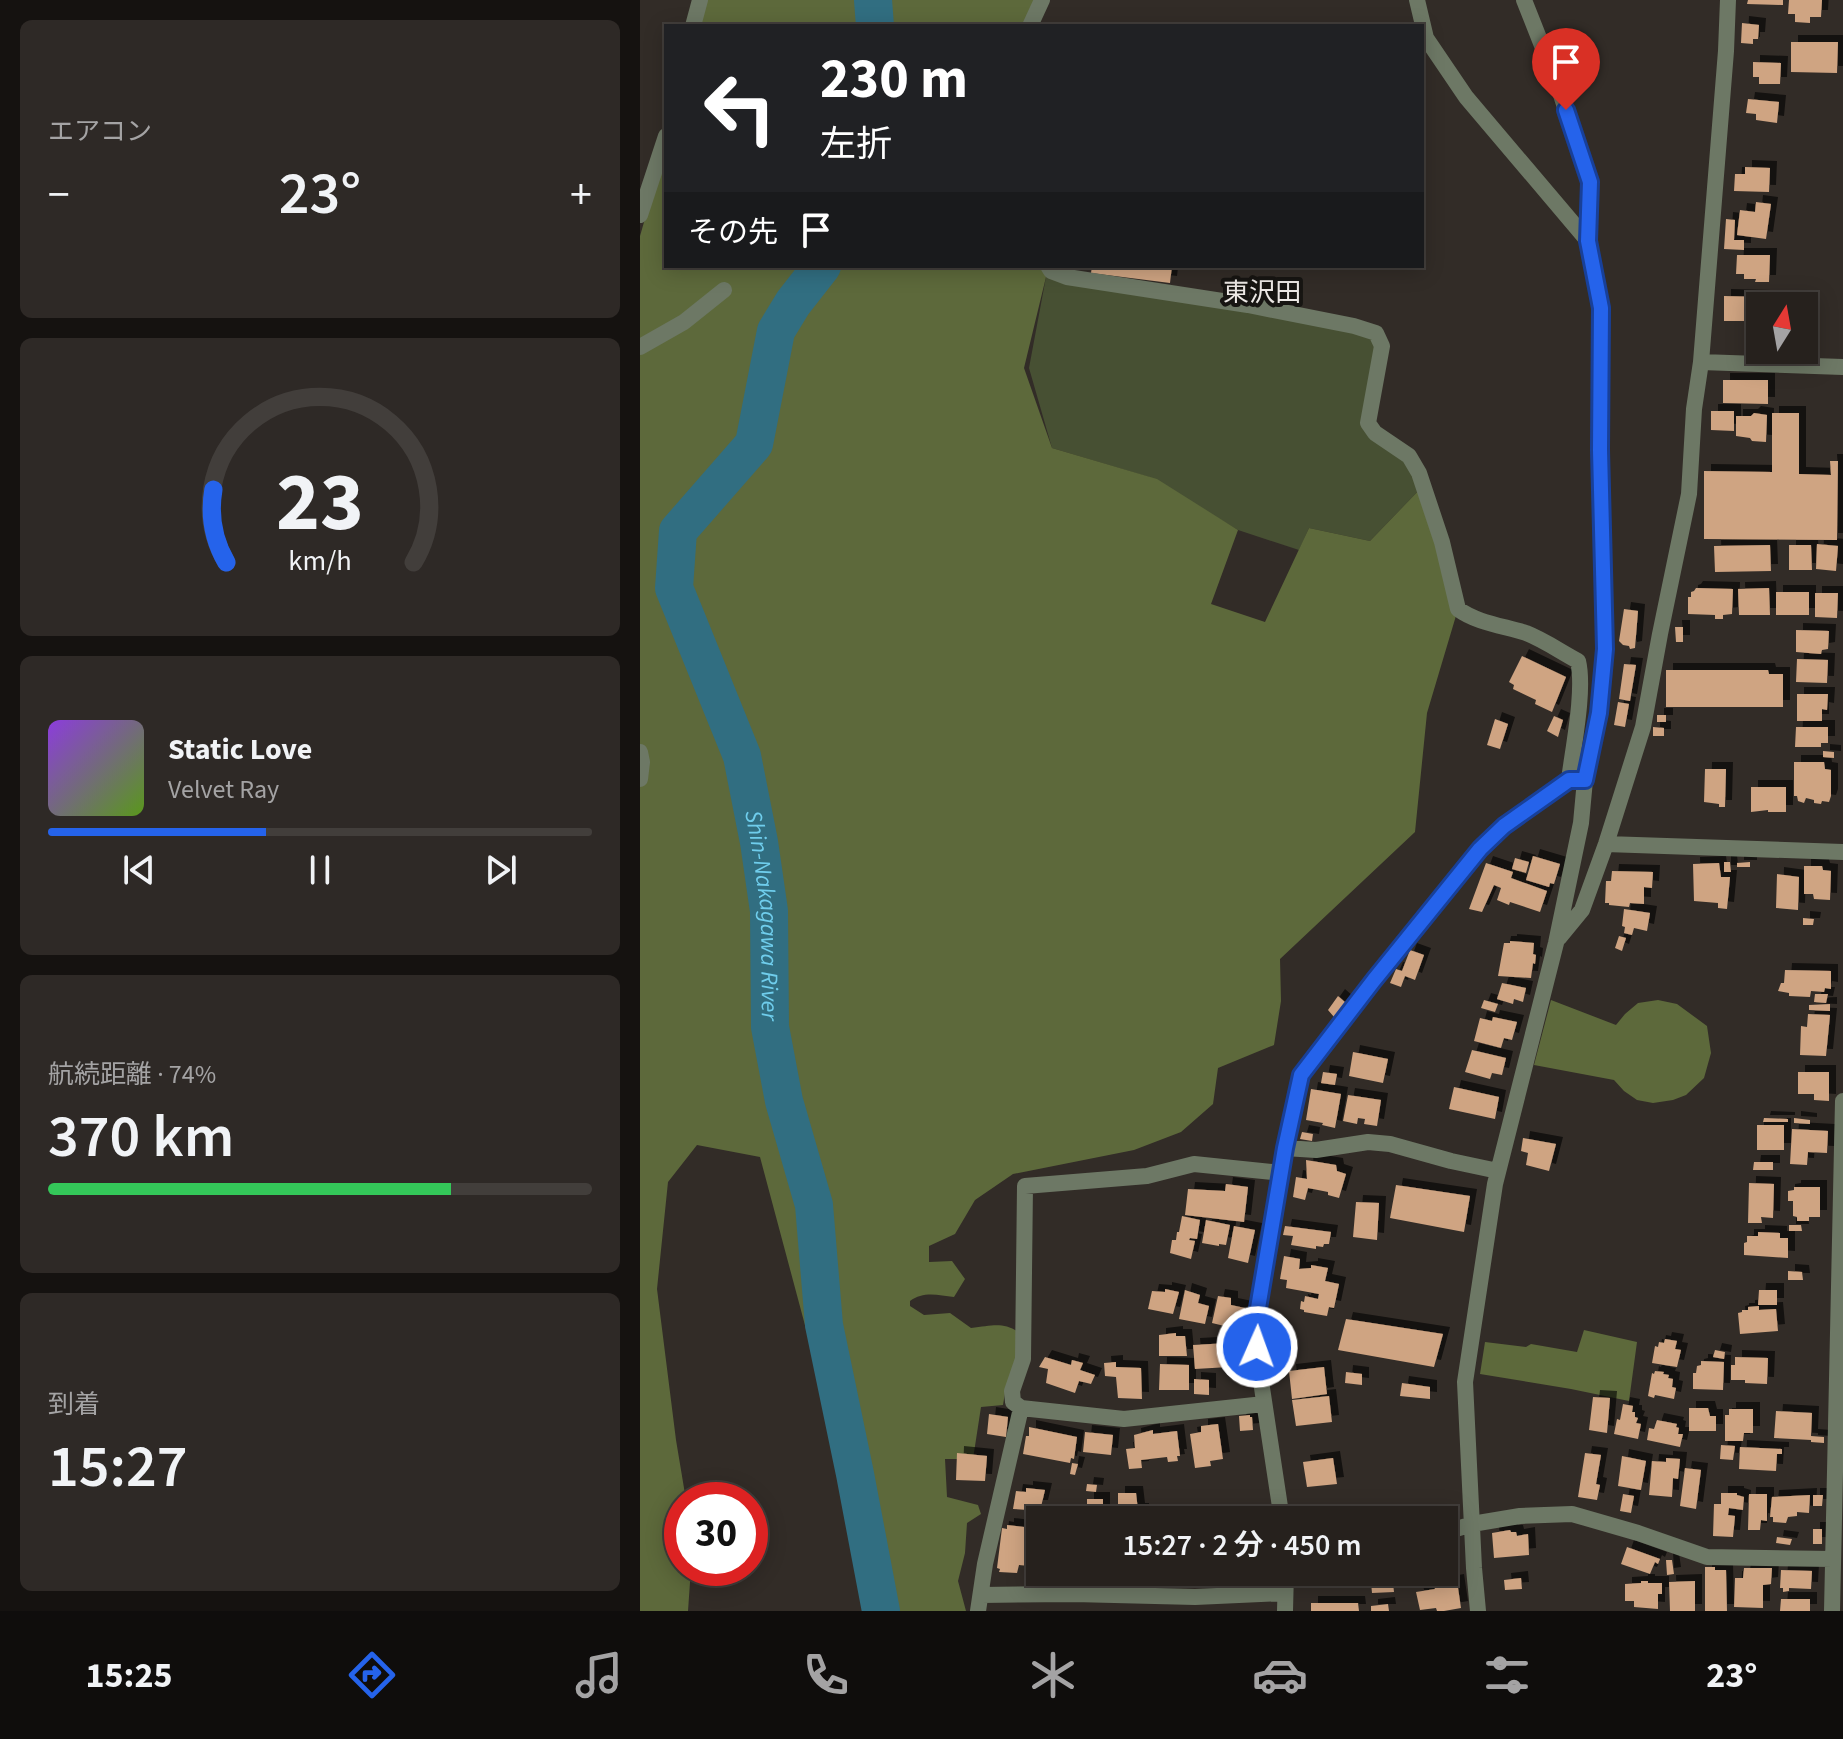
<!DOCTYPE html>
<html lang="ja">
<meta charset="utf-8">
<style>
body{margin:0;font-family:"Source Sans 3","Noto Sans JP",sans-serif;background:#2e2926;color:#f1f3f6;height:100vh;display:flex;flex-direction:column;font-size:30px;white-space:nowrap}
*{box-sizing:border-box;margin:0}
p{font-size:26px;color:#a4a3a4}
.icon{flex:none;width:44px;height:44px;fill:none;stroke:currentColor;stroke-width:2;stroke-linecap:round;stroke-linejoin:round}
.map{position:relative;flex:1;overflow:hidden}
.side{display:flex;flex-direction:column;gap:20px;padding:20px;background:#151210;width:640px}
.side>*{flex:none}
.hud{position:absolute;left:24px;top:24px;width:760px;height:244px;border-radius:0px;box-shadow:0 4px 20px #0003,0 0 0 2px #423e3b;background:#202124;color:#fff;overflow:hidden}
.needle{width:52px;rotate:11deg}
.buttons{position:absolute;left:1106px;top:292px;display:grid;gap:16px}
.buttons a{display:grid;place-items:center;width:72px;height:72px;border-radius:0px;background:#26211d;box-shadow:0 4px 20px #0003,0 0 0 2px #423e3b;font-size:40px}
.speed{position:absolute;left:24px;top:1482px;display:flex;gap:16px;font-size:40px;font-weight:700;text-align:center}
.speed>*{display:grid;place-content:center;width:104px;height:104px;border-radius:50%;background:#26211d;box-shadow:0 4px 20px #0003,0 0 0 2px #423e3b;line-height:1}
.speed .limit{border:12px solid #d22;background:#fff;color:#111}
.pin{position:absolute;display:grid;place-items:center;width:68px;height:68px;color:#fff;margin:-82px -34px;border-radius:50% 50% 50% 0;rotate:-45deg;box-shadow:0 0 8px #0007}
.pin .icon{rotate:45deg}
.me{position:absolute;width:88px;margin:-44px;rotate:2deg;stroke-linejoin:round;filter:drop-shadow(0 0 6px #0008)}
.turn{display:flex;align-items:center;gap:28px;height:168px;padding:0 24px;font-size:36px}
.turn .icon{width:104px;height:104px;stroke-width:2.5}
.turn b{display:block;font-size:56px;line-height:68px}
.then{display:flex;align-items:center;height:76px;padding:0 24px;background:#0003;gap:16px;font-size:30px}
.big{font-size:60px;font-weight:600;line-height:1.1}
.side .tile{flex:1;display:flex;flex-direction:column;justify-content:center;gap:12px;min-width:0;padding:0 28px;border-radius:12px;background:#2e2926}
.side .dial{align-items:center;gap:0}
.dial svg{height:208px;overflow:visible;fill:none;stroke:#423e3b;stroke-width:7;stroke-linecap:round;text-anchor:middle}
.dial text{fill:#f1f3f6;stroke:none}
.song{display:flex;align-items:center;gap:24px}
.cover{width:96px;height:96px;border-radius:12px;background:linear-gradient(135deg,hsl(270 70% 55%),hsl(90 70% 35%))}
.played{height:8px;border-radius:4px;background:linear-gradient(90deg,#2563eb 40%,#423e3b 40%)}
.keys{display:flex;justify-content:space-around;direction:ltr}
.heat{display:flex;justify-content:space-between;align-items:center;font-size:44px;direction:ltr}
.charge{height:12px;border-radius:6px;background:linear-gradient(90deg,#34c759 74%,#423e3b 0)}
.trip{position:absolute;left:386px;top:1506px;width:432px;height:80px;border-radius:0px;background:#26211d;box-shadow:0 4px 20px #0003,0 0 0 2px #423e3b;font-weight:600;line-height:80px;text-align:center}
.tabs{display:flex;height:128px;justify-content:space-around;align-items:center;background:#0f0d0c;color:#a4a3a4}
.tabs .icon{width:56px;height:56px}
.tabs .selected{color:#2563eb}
.tabs b{font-size:36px;color:#f1f3f6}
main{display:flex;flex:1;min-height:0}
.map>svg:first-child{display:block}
.green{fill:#475033}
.forest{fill:#5d693b}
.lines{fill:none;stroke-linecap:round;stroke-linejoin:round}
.river{stroke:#316e81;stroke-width:38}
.building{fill:#cfa482;filter:url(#shadow)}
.minor{stroke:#6d7865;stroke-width:16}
.route-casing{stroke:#184099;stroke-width:20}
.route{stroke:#2563eb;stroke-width:14}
.labels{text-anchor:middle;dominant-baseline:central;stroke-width:8;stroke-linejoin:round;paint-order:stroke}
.water-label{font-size:24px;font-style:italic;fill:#6fcdec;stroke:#171512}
.quarter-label{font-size:26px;fill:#ece8e5;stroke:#171512}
</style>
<main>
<section class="side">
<div class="tile"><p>エアコン</p>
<div class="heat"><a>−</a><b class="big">23°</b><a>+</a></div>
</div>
<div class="tile dial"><svg viewBox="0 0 100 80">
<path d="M14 69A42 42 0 1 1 86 69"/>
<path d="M14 69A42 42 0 0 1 9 41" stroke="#2563eb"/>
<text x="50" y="56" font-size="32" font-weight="700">23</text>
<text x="50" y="72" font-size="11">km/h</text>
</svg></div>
<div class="tile">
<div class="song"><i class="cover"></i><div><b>Static Love</b><p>Velvet Ray</p></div></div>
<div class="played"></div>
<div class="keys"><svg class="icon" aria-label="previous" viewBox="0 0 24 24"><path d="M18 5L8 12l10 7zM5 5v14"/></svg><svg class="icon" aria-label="pause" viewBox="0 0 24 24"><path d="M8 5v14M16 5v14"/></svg><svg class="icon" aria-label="next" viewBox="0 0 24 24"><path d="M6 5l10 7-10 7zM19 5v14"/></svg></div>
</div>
<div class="tile"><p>航続距離 · 74%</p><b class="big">370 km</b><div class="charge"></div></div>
<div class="tile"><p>到着</p><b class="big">15:27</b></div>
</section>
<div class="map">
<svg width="1203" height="1611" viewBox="0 0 1203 1611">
<defs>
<filter id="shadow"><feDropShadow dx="7" dy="-7" stdDeviation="0" flood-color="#0009"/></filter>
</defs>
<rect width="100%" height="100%" fill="#322c27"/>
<path class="green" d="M406,277L449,281L736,333L734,422L783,486L730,541L669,528L659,550L598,530L509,477L412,448L389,368Z"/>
<path class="forest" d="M67,0H394L383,26H60Z
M26,146V266H402L406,277L384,368L412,448L517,479L598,530L571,604L625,622L669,528L730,541L783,486L818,609L787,713L775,832L640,959L641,1001L634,1045L578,1068L573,1104L541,1132L494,1150L373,1174L335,1200L315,1234L289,1246V1262L312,1261L325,1279L314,1297C298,1295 283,1291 270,1301V1306L284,1315L310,1313L331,1328C356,1325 365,1321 386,1337L366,1387L363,1405L341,1407L333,1459H305L307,1497L338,1505L341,1514L327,1523L325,1553L318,1581L326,1611H224L208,1486L120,1157L57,1145L28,1182L17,1289L36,1440L46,1500H42V1568H51L48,1611H0V236Z
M911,1000L976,1025L985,1014L998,1003L1018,1000L1037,1004L1067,1026L1071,1053L1064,1078L1046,1095L1033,1100L1013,1103L997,1100L984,1091L974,1080L894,1065Z
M944,1330L997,1342L989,1401L931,1389L840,1374L845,1342L886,1347L891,1344L937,1352Z"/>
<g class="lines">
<g class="river">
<path d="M233,0L235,26"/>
<path id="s1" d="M182,266L153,303L136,331L114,444L38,531L34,588L102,756L119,842L129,911L130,1027L144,1101L174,1205L184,1325L215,1474L241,1611"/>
</g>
</g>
<path class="building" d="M1108,0H1143V5L1107,4Z
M1149,0H1182L1181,17H1170V23L1155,22V14H1148Z
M1102,23L1119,25L1118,39H1113V44L1101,43Z
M1151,42H1198L1197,73L1151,72Z
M1113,62L1141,63L1140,84H1119V77H1113Z
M1108,99L1139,102L1137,123L1116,120V114L1106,113Z
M1105,167L1130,168L1129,192L1094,191L1095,174H1105Z
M1116,202L1131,204L1126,239L1097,235L1100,210L1115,212Z
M1086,219L1095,220L1094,240H1104V250L1084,249Z
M1097,255H1130L1129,282H1115L1116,279H1104V274H1096Z
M452,266H532L530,283L451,273Z
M1084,296L1124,297V303H1128V306H1120V332L1114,331V321H1084Z
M1083,380H1128V404L1083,403Z
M1071,411H1094V431L1071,430Z
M1114,413L1127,415L1126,442L1112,441L1110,438L1096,436V416H1111Z
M1132,413H1159V474L1191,475L1190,461H1198L1197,540L1064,539V471L1132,472Z
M1177,544L1198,546L1196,571L1176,569Z
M1130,545L1131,571L1075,572L1074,546Z
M1149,545H1171L1172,570H1149Z
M1056,588L1093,589L1092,614L1083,615V619H1075V615L1048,614V597H1051V592L1054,591Z
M1129,588L1130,615H1099L1098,589Z
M1136,592H1169V615H1136Z
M1175,593H1198L1197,618L1175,617Z
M984,609L998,611L995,648L990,649L989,646L983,645L979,641Z
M1035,627H1043V642H1036Z
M1156,630L1189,631L1188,649L1182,650L1181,654L1156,652Z
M882,656L926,677L912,712L895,704L896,700L873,689L874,685L869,682Z
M1157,659L1188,660L1187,683L1156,682Z
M984,664L996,665L990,701L979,699Z
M1026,670H1128L1129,674H1143V707H1026Z
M1157,694H1188L1187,710L1182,709V721H1157Z
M978,702L989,704L985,727L974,725Z
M1017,715H1026V722H1017Z
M914,716L923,720L918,737L907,731Z
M855,719L868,724L860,749L847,745Z
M1013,727L1024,728V736H1013Z
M1156,727H1188V743H1181V747H1155Z
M1183,751L1194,752V758L1183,757Z
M1154,762H1184L1185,769L1191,770V796L1189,802L1182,801L1181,804L1174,803V800L1166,798L1164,803L1158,801L1157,796H1154Z
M1065,769H1086L1085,807H1079V804L1064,802Z
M1111,787H1146V812H1128V810L1111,812Z
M893,856L920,864L914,884L910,883L909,887L886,880Z
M875,858L889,862L886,873L872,869Z
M1084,862H1090L1091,872H1084Z
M1110,862V867H1097V863Z
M846,863L873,872L871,878L907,891L900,912L870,902L869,905L857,900L861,888L854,885L842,912L829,909Z
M1079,863L1081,877H1090L1087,909L1078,908V903L1054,901L1053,864Z
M1164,866H1182L1183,870L1191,871L1190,900L1174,899L1173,894H1164Z
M972,871L1013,872L1012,888L1004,887V904L990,903L989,907L969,905V903H965L966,881H971Z
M1137,874L1159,877L1158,910L1136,908Z
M984,909L1010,913L1007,931L994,928L992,935L984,933L985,927L982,926Z
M1163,918L1174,919L1173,925H1163Z
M979,936L986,938L982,951L975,948Z
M870,941L894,943L893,954L896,955L895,964L893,963L891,978L858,976L864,943H870Z
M770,950L784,955L775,980L765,976L761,987L750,983L756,969L762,971Z
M1145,970L1191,971V989L1185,988L1184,992L1171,991L1170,997L1149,996V993L1138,991L1141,983H1144Z
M862,983L886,988L883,1002L874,999L873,1004L857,999Z
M1175,994H1188L1186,1003L1174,1002Z
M698,996L706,1003L694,1017L688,1010Z
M844,1000L858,1004L855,1012L841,1008Z
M1190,1004V1011L1169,1010V1005Z
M1168,1014L1190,1015L1186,1056L1160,1055L1161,1026L1167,1027Z
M853,1017L877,1022L872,1040L864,1038L861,1048L834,1041L840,1018L852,1021Z
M832,1050L866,1058L862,1075L852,1073L850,1079L825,1072Z
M713,1052L748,1059L743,1083L709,1076Z
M683,1072L697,1074L695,1085L681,1083Z
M1158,1072H1189V1101L1174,1100V1094H1158Z
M814,1087L859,1097L855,1119L809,1109Z
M671,1089L701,1094L695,1128L682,1125L683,1123L666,1120Z
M708,1095L741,1100L737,1126L724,1124L725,1119L718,1118L717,1124L703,1121Z
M1124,1118L1148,1119V1122H1123Z
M1154,1118L1170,1120V1124L1154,1123Z
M1117,1125H1144V1150H1117Z
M1152,1129L1188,1131L1187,1153L1168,1152L1167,1165L1150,1164Z
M662,1132L673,1134L672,1141L660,1139Z
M883,1138L916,1144L909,1171L886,1165L888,1153L881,1151Z
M666,1160L696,1165L697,1171L706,1174L699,1198L688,1195V1192L668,1188L665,1200L653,1197L656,1177L667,1179Z
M1114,1162H1133V1170H1113Z
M1109,1183L1134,1184L1133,1218L1121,1217L1122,1223H1108Z
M586,1184L608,1187L604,1222L545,1215L548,1189L585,1191Z
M756,1185L830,1196L824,1232L750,1218Z
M1154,1187H1180V1217H1169V1221H1157V1217L1153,1216V1201H1148V1191L1154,1190Z
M716,1202L739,1203L737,1240L713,1237Z
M542,1216L560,1220L557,1239L550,1238L549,1240L555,1241L551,1259L530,1253L532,1240H536L537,1232H539Z
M566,1220L590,1225L586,1245L579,1244V1246L562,1243Z
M1149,1225H1161L1162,1231H1149Z
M594,1226L615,1230L608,1263L588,1258Z
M645,1226L691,1232L689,1244H684L683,1247L676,1246V1249L651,1245L653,1236L643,1235Z
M1118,1232L1140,1233V1238H1148V1258L1104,1255V1243L1107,1242V1236H1118Z
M644,1256L660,1259L659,1269L671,1268V1265L688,1268L685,1281L699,1284L694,1308L689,1307L687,1316L664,1312V1310L660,1309L661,1301L664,1302L665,1296L678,1299L679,1294L646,1288L647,1280L640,1279Z
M1148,1271L1162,1272L1163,1280H1148Z
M525,1289L539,1292L533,1314L508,1309L512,1291L525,1292Z
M545,1290L560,1295L558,1303L569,1306L565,1324L539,1319Z
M1119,1290H1137V1305H1118Z
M578,1296L591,1298V1305L605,1308L601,1330L572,1323Z
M1119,1306V1310L1136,1309L1138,1331L1100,1334L1098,1313L1102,1312V1310H1108V1307Z
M706,1319L803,1334L794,1367L698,1350Z
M536,1333V1336H545L547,1356H519V1335Z
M1025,1339L1037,1341L1035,1349L1041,1350L1037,1367L1012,1363L1015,1346L1018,1347L1019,1342L1024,1343Z
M589,1343V1367L555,1369L553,1345Z
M1075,1350L1085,1352L1084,1359L1073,1357Z
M405,1357L431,1365L432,1360L443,1363L440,1370L455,1375L451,1384L439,1381L435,1393L406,1383L408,1369L399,1367Z
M1095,1357L1128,1358L1127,1384L1105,1383V1380H1091V1365H1095Z
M1061,1361L1084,1362L1083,1390L1053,1389V1373H1056L1057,1366L1061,1365Z
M476,1362V1367L501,1368L502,1399L478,1398L476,1377L465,1376L464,1363Z
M520,1364L549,1365V1390H519Z
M684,1367L687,1394L652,1399L649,1371Z
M1015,1371L1024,1372L1023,1374L1029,1375L1028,1378L1033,1379L1032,1387L1036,1388L1034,1399L1015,1395L1014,1398L1008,1396L1012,1373L1014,1374Z
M706,1372L722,1374V1385L705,1383Z
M554,1379L569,1380V1395L554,1394Z
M762,1383L790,1387V1399L760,1396Z
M689,1396L692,1422L656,1426L652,1400Z
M953,1397L970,1398L967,1433L949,1430Z
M983,1404L993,1406L992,1412H995V1417L998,1418L996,1423L1001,1424L998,1439L974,1434L977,1419L980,1420Z
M1049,1408H1068L1070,1416H1076V1431H1049Z
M1089,1409H1113V1433H1104L1103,1441H1085V1415H1089Z
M1136,1411L1172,1413L1171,1436L1184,1437V1443L1171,1442V1440L1134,1438Z
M349,1414L368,1417L366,1437L347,1434Z
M610,1415V1417H612L613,1430L600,1431L599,1416Z
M1017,1420L1037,1424L1036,1427L1039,1428L1038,1434H1043L1040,1447L1007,1440L1009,1428L1014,1429Z
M578,1424L583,1459L570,1461L571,1466L555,1468L550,1434L561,1432V1426Z
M389,1427L437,1437L434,1459L431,1458L430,1463L383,1454L386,1436H389Z
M513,1430V1434L537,1431L540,1456H537L538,1461L528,1462L527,1457L501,1460L502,1468L489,1469L486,1449L495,1448L494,1435Z
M445,1432L473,1435L471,1455L443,1452Z
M1081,1445L1095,1446L1093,1460L1080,1459Z
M1100,1447L1142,1449V1454H1137L1136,1471L1099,1469Z
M317,1453L347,1456L345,1481L316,1480Z
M945,1453L961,1455L956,1484L960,1485L957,1500L938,1497Z
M982,1456L1006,1461L1001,1490L978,1486Z
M693,1458L697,1484L667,1487L663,1462Z
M1026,1458L1040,1459L1038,1479L1033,1478L1032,1497L1009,1495L1012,1461L1026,1462Z
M432,1463L438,1464L435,1475L430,1474Z
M1045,1468L1061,1470L1056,1509L1040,1506Z
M447,1484L457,1485L456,1492L446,1491Z
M386,1488L405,1490L401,1507H388V1510L373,1509L376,1491L386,1492Z
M478,1493H496L498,1510H502V1520H478Z
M1081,1493H1097V1495L1104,1497L1103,1510L1089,1508L1088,1515L1095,1516L1093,1537L1073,1536L1074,1504H1081Z
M983,1494L994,1496L991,1513L980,1511Z
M1109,1494H1127V1521L1121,1520L1120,1530H1108Z
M1170,1495L1169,1513L1157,1512V1516L1148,1517L1146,1523L1133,1522V1517H1130L1132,1497Z
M1173,1495H1183L1182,1506H1173Z
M447,1499H463V1512L447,1511Z
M445,1516H470V1520H445Z
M367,1525L400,1529V1562L393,1561L392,1566L379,1565L377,1573L359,1572L360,1569L357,1568L362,1528L367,1529Z
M1173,1529H1182V1544H1173Z
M870,1530L871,1532H876L877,1536L888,1534L889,1555L854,1558L852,1533Z
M1137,1537L1152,1539L1150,1545L1136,1543Z
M808,1546L810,1566L804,1567V1547Z
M987,1547L1020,1559L1018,1564L1015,1562L1010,1574L981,1564Z
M1026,1560H1032L1034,1574L1027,1575Z
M1065,1567H1075V1570H1086L1087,1611H1065Z
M1104,1568H1132L1131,1584L1123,1585V1608L1094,1607L1095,1578H1103Z
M1141,1570L1172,1571L1171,1589L1149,1588V1591L1143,1592V1588H1140Z
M730,1572H749V1575L752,1574L754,1592L732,1593Z
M881,1578L882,1589L865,1590L864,1580Z
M817,1581L821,1608L804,1611H797L796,1608L780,1610L776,1592L795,1589L794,1585Z
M1001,1581H1008V1583H1022V1594H1018V1609L994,1607V1601H985V1584L1001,1583Z
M1055,1581V1611H1030L1029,1582Z
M1141,1599H1170V1611H1140Z
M671,1603H718L719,1611H671Z
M748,1604L749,1611H731V1606Z"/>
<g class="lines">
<path class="minor" d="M777,0L786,38L826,97L948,241L961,308L960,450L965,649L959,713L945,780L941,823L916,943L855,1184L825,1382L834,1568L838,1611
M884,0L918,86L950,182L948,241
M53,26L60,0
M390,26L402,0
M0,215L26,136
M408,266L411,271L427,277L608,305L714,326L736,333L742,346L728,423L735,433L769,456L779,473L802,542L818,609C837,623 864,626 886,633C904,640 921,652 938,661C945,690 933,748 929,780
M0,347L44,322L84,290
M1061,362L1203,367
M0,752L2,762L0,779
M966,844L1203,852
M919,938L942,910L966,844L1003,727L1020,634L1049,494L1054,409L1061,362L1086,51L1088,0
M645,1148L676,1150L728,1142L750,1144L811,1161L858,1171
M381,1408L484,1419L624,1404
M642,1520L619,1368L615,1326L645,1148L661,1075L734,980L840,849L864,826L929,780H939
M804,1533L832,1524L880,1516L932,1514L998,1533L1067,1557L1193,1559
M341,1595L434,1594L555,1597L645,1593
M338,1611L345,1564L381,1408L373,1402L372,1391L383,1359L385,1186L507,1176L554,1164L641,1173
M645,1611L646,1572
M1192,1611L1203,1101"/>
</g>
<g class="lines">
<defs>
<path id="route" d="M617,1347L615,1326L645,1148L661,1075L734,980L840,849L864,826L929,780H945L959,713L965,649L960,450L961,308L948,241L950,182L926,110"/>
</defs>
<use href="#route" class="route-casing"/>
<use href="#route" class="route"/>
</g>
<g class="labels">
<g class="water-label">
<text stroke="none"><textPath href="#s1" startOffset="710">Shin-Nakagawa River</textPath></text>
</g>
<g class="quarter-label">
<text x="622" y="292">東沢田</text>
</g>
</g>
</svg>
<div class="buttons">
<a><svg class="needle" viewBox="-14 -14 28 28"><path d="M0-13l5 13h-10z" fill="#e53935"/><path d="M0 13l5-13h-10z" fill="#a4a3a4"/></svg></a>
</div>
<div class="speed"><div class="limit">30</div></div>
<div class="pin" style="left:926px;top:110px;background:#d93025"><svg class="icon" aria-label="arrive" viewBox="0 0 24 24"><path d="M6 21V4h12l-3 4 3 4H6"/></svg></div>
<svg class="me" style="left:617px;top:1347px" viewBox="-20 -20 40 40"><circle r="17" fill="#2563eb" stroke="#fff" stroke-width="3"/><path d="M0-11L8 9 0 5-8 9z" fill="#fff"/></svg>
<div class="trip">15:27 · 2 分 · 450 m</div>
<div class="hud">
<div class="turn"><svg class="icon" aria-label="left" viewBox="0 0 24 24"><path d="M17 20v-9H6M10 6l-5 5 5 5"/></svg><div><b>230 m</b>左折</div></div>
<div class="then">その先<svg class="icon" aria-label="arrive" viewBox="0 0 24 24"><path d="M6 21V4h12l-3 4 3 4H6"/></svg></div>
</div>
</div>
</main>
<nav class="tabs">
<b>15:25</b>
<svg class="icon selected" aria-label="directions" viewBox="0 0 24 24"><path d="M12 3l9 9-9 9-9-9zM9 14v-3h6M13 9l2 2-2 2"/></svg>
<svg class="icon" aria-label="music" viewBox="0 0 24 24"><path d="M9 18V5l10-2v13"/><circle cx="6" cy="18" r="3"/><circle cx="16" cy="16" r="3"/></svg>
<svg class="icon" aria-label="phone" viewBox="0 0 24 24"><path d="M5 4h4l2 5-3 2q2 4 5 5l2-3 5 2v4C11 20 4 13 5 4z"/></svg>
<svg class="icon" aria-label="climate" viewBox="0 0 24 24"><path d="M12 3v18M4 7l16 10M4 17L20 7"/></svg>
<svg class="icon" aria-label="car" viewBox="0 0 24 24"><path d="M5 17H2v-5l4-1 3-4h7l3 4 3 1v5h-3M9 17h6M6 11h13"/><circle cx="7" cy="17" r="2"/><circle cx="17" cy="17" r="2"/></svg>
<svg class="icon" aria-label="filters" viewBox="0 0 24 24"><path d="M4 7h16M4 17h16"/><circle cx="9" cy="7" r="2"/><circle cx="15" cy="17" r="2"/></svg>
<b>23°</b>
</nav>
